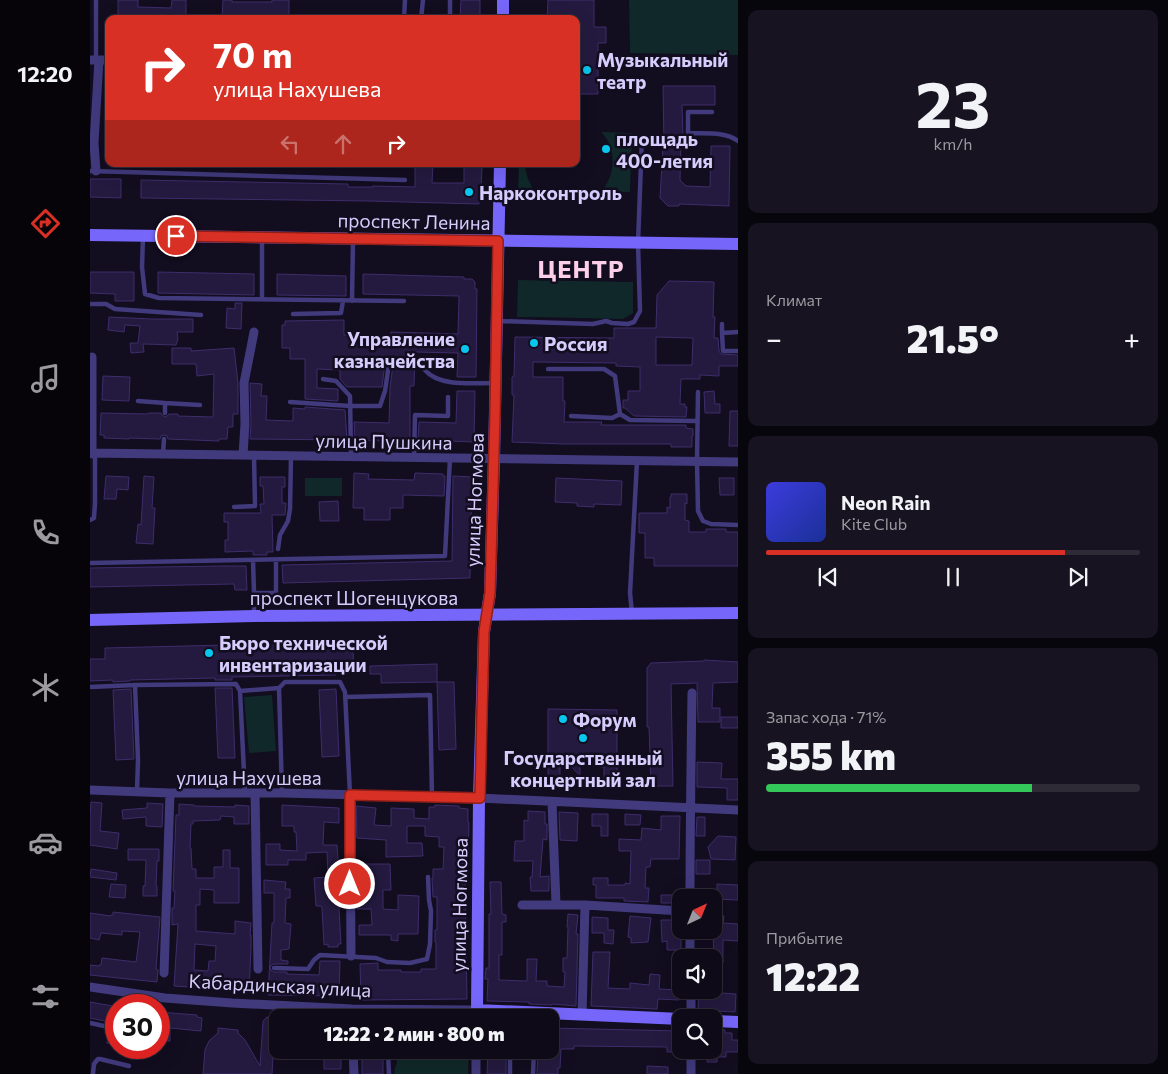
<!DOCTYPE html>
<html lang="ru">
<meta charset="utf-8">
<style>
body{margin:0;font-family:Commissioner,sans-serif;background:#171320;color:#f1f3f6;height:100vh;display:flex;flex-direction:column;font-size:19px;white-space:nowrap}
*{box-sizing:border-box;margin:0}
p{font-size:16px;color:#9b9aa1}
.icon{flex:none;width:28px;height:28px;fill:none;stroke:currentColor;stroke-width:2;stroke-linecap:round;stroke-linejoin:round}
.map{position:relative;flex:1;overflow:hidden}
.drawer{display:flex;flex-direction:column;gap:10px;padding:10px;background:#08060d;width:430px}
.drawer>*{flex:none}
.guide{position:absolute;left:15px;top:15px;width:475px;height:152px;border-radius:10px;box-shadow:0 5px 20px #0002,0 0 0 1px #2e2b36;background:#d93025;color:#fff;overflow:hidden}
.needle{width:32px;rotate:43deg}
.buttons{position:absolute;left:582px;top:889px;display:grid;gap:10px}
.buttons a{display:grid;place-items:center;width:50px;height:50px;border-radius:10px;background:#0e0a17;box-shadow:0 5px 20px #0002,0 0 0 1px #2e2b36;font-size:25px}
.speed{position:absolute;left:15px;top:994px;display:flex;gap:10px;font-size:25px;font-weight:700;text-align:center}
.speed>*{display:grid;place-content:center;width:65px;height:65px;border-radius:50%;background:#0e0a17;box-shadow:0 5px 20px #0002,0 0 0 1px #2e2b36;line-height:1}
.speed .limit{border:8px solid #d22;background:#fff;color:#111}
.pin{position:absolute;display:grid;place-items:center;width:42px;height:42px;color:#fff;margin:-21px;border:2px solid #fff;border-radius:50%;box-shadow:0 1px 5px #0007}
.me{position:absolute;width:55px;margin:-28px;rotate:0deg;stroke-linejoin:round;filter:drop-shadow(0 0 4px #0008)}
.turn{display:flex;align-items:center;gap:18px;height:105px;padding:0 25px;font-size:22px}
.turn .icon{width:65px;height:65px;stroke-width:2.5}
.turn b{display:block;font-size:35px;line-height:42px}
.lanes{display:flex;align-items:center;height:48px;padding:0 25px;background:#0003;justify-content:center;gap:25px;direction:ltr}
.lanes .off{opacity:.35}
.big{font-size:38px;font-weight:800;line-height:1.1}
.drawer .tile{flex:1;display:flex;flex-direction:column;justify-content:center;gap:8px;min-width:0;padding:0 18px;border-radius:10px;background:#171320}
.drawer .dial{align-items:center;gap:0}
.dial b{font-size:65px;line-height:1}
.song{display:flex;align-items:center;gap:15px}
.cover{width:60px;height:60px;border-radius:8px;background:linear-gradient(135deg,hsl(240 70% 55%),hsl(230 70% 35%))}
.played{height:5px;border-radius:2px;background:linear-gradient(90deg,#d93025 80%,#2e2b36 80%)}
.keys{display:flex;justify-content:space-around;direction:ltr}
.heat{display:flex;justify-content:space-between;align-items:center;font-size:28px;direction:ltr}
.charge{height:8px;border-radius:4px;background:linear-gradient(90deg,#34c759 71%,#2e2b36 0)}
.trip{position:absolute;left:179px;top:1009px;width:290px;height:50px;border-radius:10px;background:#0e0a17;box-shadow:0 5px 20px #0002,0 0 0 1px #2e2b36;font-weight:800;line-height:50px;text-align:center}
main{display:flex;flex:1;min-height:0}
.tab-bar{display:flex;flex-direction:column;width:90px;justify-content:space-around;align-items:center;background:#060409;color:#9b9aa1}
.tab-bar .icon{width:35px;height:35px}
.tab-bar .current{color:#d93025}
.tab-bar b{font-size:22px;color:#f1f3f6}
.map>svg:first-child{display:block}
.green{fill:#102829}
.building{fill:#241a3f;stroke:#3e2d6b;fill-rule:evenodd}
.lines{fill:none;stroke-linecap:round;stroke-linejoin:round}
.lane{stroke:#413a7d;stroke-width:4.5}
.street{stroke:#413a7d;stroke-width:9}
.secondary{stroke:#7667fa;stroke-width:12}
.route-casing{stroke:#8d1f18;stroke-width:12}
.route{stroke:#d93025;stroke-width:9}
.poi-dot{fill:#08c6ee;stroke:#120d1f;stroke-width:2}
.labels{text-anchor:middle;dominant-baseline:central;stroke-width:5;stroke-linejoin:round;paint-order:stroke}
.poi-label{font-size:19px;font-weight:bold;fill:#d6cdfd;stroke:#120d1f;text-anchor:start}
.street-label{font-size:19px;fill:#d6cdfd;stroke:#120d1f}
.district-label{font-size:24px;font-weight:bold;letter-spacing:1px;fill:#fdcfe9;stroke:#120d1f}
</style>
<main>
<nav class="tab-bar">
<b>12:20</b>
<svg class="icon current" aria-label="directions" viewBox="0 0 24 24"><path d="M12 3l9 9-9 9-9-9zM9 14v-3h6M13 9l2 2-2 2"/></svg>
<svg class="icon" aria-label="music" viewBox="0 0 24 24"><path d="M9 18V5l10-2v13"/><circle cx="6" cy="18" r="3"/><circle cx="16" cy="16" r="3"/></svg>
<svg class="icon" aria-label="phone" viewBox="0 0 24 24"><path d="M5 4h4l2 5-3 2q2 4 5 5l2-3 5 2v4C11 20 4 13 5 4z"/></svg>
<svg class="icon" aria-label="climate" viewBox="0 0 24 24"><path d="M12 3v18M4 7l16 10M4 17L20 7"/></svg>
<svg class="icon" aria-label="car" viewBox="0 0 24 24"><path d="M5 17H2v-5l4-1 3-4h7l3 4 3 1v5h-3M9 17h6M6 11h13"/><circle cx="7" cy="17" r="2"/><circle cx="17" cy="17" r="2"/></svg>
<svg class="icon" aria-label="filters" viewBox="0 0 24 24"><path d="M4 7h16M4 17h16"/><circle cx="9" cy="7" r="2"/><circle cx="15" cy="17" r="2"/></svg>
</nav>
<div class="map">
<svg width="648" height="1074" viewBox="0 0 648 1074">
<rect width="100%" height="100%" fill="#120d1f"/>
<path class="green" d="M539,0H648V55L540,53Z
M511,132L542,133L540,192H511C526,175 527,148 511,132Z
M429,164H434L438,179L444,191L428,192Z
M428,280L543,282V313L533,319L446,317H427Z
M215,478H252V496H215Z
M182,695L186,751L159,753L154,697Z
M305,1050H379L378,1074H304L305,1068L307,1063Z"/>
<path class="building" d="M28,0H48V7L81,8L82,0H96V19H35V15L28,14Z
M133,0H142V2H182V0H199V19H132Z
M371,0H390V19H370Z
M458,0H504V27H516V43H508V94H486V19H457Z
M573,86H625V105H592L593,136H591L590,180L596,186L620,187L621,146H640L639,206L589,204V206H578L570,198L573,146H574Z
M325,164H343L342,183H374V164H389V167H392L391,189H389V204L279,201L51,198V180L258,184V187H283V186L325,187Z
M0,179H31V198L0,197Z
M0,272H44V301H25V294L0,293Z
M68,272L164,274V295L68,293Z
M187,274L256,276V296L187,295Z
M273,274L374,277V279H382L385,282V289H387L386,377H367L368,353L325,352L324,386H320V439H300V441L265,440L264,422L299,423L300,387L303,365L301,361L298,360L295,363L292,387H257L250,379V370L227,369V388L248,389V401L215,399V359H200V348H192V325H195V321L254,320V335L301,336V332L368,334L369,296L273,294Z
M579,281L624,282L623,317H625L624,338H628L629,351L631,354L648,355V366H629V376L610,375V379H591L590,404H595V407H597L596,417L544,416L535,408H533V400H538V391H550V367L526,366V363L443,362V377H473V401H475L474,422H512L511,425H596V428L603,429V436H602V447H581V444H473L422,442L424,395H422V377L424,376L425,337L524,338V328H566L567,295ZM566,337L603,338L602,365H566Z
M145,303H152L151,329L136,328L137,308L145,309Z
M19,317L62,319H103V332H87L88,339L86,345L53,344L54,352L41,353L40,343H48L50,326L35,325L34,332L18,330Z
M82,348H101V351L144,348L148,383V414H143V427H138L137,439H129V441L78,439L77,436L74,435L71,436L70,439L39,438V439L14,438V435H10L11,413L57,414L58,413H71L72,415L75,417L77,416L79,414H88V416L123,417L124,374L107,376L106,364H82Z
M13,376L40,377L39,401L12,400Z
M160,383L172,384L171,396H177L176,420L203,421V408L215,409V407L255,410L257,440L160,439L161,424Z
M367,391H385L384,442L333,440V439H328L329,422L366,423Z
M624,391L625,404H630V413H615L614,392Z
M640,411H648V446H639Z
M264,473L279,474L278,479L324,480L325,473L353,474V476H355L354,496L313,495V508H300V520H274V508H263Z
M16,476L39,477L38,490L27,489L26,499H14Z
M54,476L64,477L62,508H65L63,544L46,543L48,524L51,525Z
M363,476L382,477L380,578L193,583L192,565L362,561Z
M170,477H195V487H192V503H196L195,515H182L183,552H177V555H163V551L135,552V540H138V522H134V513H171L170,504H174L173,486H170Z
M466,478L532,481L531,505L504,504V507L487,506V503L465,502Z
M629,478H644V495H630Z
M581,494H597V504L595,503V520L599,521V532H616V529H636V532H648V566H564V558H555V533H549V513H577V507L580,508V497H581Z
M248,501L249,521H230L229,502Z
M132,566H156L157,590H145L144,584L0,587V568Z
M254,642V651H263L264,673H245L246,675L142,677V680H125V678L40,680V681L23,682V680L0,681V659H15V648Z
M614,660L648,662V682L623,683L622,708H630V722H608L607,683L581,684L583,786H561L559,727H557V668L561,663L614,661Z
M347,664V682L291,683V674H280V666Z
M347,682H364L366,749L349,750Z
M125,688H142L145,758H128Z
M41,689L44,759L26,760L23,690Z
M246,689L249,756L232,757L229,690Z
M458,709L527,710V786H514V767L502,766V761L490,760V776L481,766H470V778H458Z
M631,717H648V728H631Z
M607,762L632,763L631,779H648V800H637V788L607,787Z
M1,802L12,803L10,831L29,833L27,849L0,845V816Z
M57,803L73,804L72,827L56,826V817L33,819L32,810L57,808Z
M89,804L104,805V806L145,807V805L159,806V824H144V817L131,816L130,820L103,821V824H101L100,848H101L102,869H106V878H124V867H133V850H140V868H149V903H124V890L110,889V905H106V931L145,934V921L161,923L160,935H161V948L159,991L84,986L88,924L82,925V908H84L85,891H83L86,815H89ZM105,944L126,946L125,961H119L118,971L104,970Z
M192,805L249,808V823L234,822L233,845H247L249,873H247L251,944H248V947H238V944L234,945L232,908L231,906H226L224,878L238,877L237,852L216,853V860H198V865H176V844H190V850L207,851L206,832H204V826H192Z
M345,805L369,806V808L378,809V822L379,823L378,857L373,856V874H375L377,999L271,1000L270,964L288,963V970H311V972H331V969H346V942H345V930H347V897H343L342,878H343V869H353L354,847H349V837L335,836V826H317V843H332L333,856L296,857V840L267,838L266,806L286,808L284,825L301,826V808L324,809V818L339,819V807H345Z
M438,811L455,812V824H457V840L453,839L450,877L459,876V891H441L440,877H442L443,861H424L425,841H434V820L438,821Z
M469,812L488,813L487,841L470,840Z
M502,814H518V836H511V826H502Z
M535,814L551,815L550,825H535Z
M571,816H590L589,859H561L560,867H556L555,888H559L558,902L534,901V898H506V885H503V878H518V885H535V883L540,884L541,851H529V839L551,840L552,828L571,830Z
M607,817H615V836H606Z
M628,836L646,837L645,860L621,859L618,847Z
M38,849H69V861H67L66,886H67V896H53V886H55L56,860H38Z
M606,860H620V874H606Z
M267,864H300L301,890H293V909L308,910V895L329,896L328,934H308V941L301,940V935H269V925H282L281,909H267Z
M1,869L27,873L26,880L0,877Z
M174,880L196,882L195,889H200V898H196L195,923L201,924L199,949L191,950V960L198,961V964H183L180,967L181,970L184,972H197V974L229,975L230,961H250L249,992L246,991L245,996L178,995L182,923H184V893H174Z
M400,882H411L412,914L416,915V922H412V955H409V980L437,981V959H447L446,981H457V986L474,987L475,972H473V958H477L478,927H477L478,914L488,915L486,934H488L486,1006L462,1004V1005L439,1004V1002L397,1001L398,979H395L396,968H399V914H401Z
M21,884L36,885L35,898L19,897Z
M627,884L648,885V900L624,899V892L627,893Z
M571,895H591V903H571Z
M23,912L70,917L66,969L68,970L67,982L0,975V965L9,966V965H11L12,958L46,962L50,932L32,931V935L11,933L9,940L0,938V913L21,916V915H23Z
M624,915L634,916L633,923L648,924V941L633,940V963H624L623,930H624Z
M540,916L561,918L558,942L541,943V938L538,937Z
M502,917L518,918V930H524L523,944L514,943V933H502Z
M571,920H591V950H577V941L572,942Z
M503,952H520L518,988L540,989V983L559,985L560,974L570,975L569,989L590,990L589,1000L568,999L567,1009L501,1006Z
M631,979V993L646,994L645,1012L608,1010L609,992L624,993V980Z
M0,1002L23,1006L20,1022L0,1018Z
M23,1012L26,1013V1045L17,1043Z
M69,1012L107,1015V1017L112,1018L111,1031L80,1028V1041H73V1027L69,1026Z
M177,1017L188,1018V1038H184L182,1074H113L115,1050L119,1041L128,1033V1028L148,1030V1033L155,1040L170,1066L173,1021Z
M460,1028L591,1031V1050H590V1052H577V1047L484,1046V1049H471L470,1068H468V1074H447L448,1050H460Z
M624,1030H635V1033H642V1040H648V1052H636V1057H627V1062H617L618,1050H624Z
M272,1050H293V1074H272Z
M398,1050H416V1074H397Z
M234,1054H251V1069H234Z
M557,1066L578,1067V1074H557Z"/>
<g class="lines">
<path class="lane" d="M6,0V60
M227,19L232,18H314
M314,19L315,0
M331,19L333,0
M359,19L360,17V0
M622,112H598V133C615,134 634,131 648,141
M0,171L315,180
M53,237L52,267L55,294L69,298L314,301
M172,238V299
M262,301L263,240
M0,304H16L25,309L111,315
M203,314L251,313L253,301
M408,321L503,324L516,321L522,323L538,324L544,322L550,311L548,243L552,137
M632,324V333L648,332
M632,333L633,351H648
M330,359C331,363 332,367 335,370C349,387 383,383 403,383
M458,369H514L525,376L530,414L540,420L607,421
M233,379L246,381L260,396L261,456
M608,392L607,462L608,511L613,521L621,524L648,525
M48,401L75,403
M200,402L260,406H290L295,391L299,364
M75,413V403L110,405
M481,416L522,418L530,414
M73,454L74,439
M324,458L325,415L358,416V397
M144,507L165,506L164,456
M0,520L4,518L5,503V453
M188,549L190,535L198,521L200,509L201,456
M163,560L164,593
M0,563L355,556L360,458
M164,613V593H186V560
M542,613L540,593L547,461
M45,685L146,684L150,691L155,793
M0,687L45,685L48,760L47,791
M150,691L189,688
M255,697L340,695L342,797
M192,793L189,688L195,682H250L255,692L260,795
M184,968L218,969L224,960L230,955L286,958L297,962L320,963L337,959L340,944L341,911L339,900L338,877
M0,1023L14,1026
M298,1053L299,1074
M3,1074L4,1064L8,1059H10L39,1066
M420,1074V1051L444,1050L443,1074"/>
<path class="street" d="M0,60H19
M6,171L4,143L9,60
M2,357V454
M0,453L648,462
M153,455L155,424L154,383L164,332
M0,790L80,793H192L389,798L648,810
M165,793L168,969
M260,795L261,956
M462,802L466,904
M600,898C600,829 601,761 602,693
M432,905H495L591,911
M600,930V958
M74,973L80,793
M0,987L75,998L142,1003L262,1009L379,1010
M601,990V1018
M492,1015L495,905
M263,1050L264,1074
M386,1074V1050
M601,1074V1050"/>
<path class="secondary" d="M413,19V0
M410,164L404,459L400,593L394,632L389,798L387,1010L591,1019
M0,235L648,244
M0,620L164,616L648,613
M624,1021L648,1022"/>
</g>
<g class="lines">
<defs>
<path id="route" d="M86,236L408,241L405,415L400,593L394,632L390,798L260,795V884"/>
</defs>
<use href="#route" class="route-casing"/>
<use href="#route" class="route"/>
</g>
<g class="poi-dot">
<circle cx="497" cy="70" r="5"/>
<circle cx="516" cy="149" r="5"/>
<circle cx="379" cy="192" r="5"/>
<circle cx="444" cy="343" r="5"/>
<circle cx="375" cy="349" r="5"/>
<circle cx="119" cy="653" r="5"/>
<circle cx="473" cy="719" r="5"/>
<circle cx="493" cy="738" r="5"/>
</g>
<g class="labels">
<g class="poi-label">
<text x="507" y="59">Музыкальный<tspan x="507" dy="22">театр</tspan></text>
<text x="526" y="138">площадь<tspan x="526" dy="22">400-летия</tspan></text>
<text x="389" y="192">Наркоконтроль</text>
<text x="365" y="338" text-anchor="end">Управление<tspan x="365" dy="22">казначейства</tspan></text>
<text x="454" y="343">Россия</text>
<text x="129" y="642">Бюро технической<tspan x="129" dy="22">инвентаризации</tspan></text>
<text x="483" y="719">Форум</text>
<text x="493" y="757" text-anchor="middle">Государственный<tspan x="493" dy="22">концертный зал</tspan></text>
</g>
<g class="street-label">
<text transform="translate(324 221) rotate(1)">проспект Ленина</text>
<text transform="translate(294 441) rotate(1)">улица Пушкина</text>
<text transform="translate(384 500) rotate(-88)">улица Ногмова</text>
<text x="264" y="597">проспект Шогенцукова</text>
<text x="159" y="777">улица Нахушева</text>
<text transform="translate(369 905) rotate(-89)">улица Ногмова</text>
<text transform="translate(190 985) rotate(3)">Кабардинская улица</text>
</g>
<g class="district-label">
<text x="491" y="268">ЦЕНТР</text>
</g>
</g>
</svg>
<div class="buttons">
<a><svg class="needle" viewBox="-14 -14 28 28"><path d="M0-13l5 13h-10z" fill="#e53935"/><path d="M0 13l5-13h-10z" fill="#9b9aa1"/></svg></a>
<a><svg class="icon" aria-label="sound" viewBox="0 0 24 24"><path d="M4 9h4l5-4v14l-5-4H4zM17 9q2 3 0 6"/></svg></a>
<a><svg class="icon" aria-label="search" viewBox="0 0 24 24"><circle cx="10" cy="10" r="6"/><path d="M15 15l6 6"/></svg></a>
</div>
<div class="speed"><div class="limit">30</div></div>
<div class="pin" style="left:86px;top:236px;background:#d93025"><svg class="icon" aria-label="arrive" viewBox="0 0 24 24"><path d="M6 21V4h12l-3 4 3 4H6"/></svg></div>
<svg class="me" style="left:260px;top:884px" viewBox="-20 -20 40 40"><circle r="17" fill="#d93025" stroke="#fff" stroke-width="3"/><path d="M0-11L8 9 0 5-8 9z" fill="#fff"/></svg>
<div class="trip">12:22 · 2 мин · 800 m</div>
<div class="guide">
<div class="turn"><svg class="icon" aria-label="right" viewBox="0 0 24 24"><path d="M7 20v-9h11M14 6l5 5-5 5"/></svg><div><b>70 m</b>улица Нахушева</div></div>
<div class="lanes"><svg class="icon off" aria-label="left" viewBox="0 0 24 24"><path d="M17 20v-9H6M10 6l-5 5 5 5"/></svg><svg class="icon off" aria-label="ahead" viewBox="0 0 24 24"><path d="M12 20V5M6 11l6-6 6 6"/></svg><svg class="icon" aria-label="right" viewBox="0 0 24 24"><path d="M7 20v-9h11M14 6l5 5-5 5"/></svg></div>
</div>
</div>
<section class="drawer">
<div class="tile dial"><b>23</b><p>km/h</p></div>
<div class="tile"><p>Климат</p>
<div class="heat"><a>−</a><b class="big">21.5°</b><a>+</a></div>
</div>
<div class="tile">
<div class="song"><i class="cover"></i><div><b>Neon Rain</b><p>Kite Club</p></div></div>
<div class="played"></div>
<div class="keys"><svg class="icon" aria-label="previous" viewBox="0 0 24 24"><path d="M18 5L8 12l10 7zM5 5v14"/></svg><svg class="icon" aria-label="pause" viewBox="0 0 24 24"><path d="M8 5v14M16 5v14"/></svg><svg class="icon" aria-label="next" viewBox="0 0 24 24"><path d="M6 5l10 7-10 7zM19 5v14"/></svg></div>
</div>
<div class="tile"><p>Запас хода · 71%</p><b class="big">355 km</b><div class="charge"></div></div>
<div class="tile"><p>Прибытие</p><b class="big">12:22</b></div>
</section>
</main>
